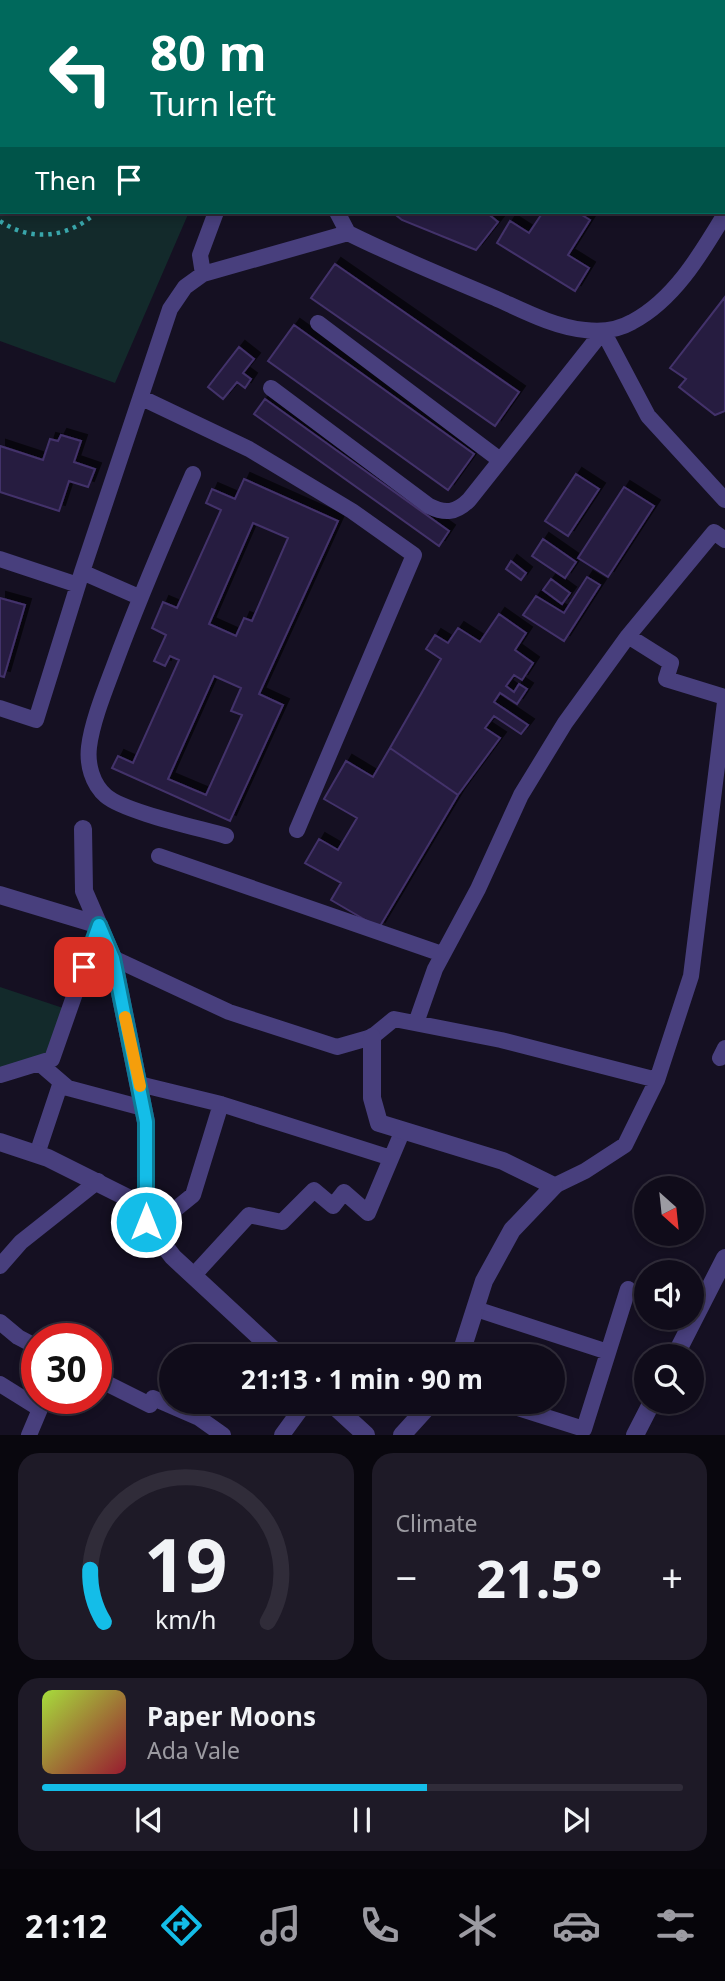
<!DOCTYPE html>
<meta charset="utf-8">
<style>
body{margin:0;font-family:"Noto Sans",sans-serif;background:#1e1a27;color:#f1f3f6;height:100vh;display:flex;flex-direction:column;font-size:26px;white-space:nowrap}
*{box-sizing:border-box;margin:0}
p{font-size:23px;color:#9c9ba2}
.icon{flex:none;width:38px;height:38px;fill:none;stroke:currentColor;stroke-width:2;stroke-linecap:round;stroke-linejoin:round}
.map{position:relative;height:1435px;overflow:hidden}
.details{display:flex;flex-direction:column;gap:18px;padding:18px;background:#09070e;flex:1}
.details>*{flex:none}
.banner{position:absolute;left:0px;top:0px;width:726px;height:214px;box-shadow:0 4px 10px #0003,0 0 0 2px #302c39;background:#00695c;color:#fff;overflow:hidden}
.needle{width:46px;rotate:153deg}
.fabs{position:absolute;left:634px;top:1176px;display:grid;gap:14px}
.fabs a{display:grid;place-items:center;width:70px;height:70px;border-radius:50%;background:#100c1a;box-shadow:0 4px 10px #0003,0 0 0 2px #302c39;font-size:35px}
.speed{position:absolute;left:21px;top:1323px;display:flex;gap:14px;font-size:35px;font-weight:700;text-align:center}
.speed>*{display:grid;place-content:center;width:91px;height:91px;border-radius:50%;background:#100c1a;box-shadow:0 4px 10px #0003,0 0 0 2px #302c39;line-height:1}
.speed .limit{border:10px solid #d22;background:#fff;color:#111}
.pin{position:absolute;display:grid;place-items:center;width:60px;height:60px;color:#fff;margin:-30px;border-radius:14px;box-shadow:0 4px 10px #0006}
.me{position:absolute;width:77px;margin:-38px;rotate:0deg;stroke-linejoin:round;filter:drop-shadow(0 0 5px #0008)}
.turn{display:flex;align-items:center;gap:24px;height:147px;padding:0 35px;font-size:32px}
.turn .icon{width:91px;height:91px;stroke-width:2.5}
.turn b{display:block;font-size:49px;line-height:60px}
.then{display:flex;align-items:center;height:66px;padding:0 35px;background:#0003;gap:14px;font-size:26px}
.big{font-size:52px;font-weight:700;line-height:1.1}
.details .card{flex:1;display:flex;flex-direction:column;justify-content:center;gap:10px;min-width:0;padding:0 24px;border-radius:21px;background:#1e1a27}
.details .dial{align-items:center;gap:0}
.dial svg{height:182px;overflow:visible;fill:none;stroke:#302c39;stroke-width:7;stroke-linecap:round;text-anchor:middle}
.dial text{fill:#f1f3f6;stroke:none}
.song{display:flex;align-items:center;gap:21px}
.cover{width:84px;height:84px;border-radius:10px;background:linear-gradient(135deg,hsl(80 70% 55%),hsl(350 70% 35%))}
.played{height:7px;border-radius:4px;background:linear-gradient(90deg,#14bde8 60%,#302c39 60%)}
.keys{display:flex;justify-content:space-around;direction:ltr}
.heat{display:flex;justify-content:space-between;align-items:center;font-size:38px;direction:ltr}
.details .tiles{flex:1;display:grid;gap:18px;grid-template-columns:1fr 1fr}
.card:last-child{grid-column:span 2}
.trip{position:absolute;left:159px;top:1344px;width:406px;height:70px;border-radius:35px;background:#100c1a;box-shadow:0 4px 10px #0003,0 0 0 2px #302c39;font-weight:700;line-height:70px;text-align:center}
.tabs{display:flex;height:112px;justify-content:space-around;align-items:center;background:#06050a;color:#9c9ba2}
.tabs .icon{width:49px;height:49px}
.tabs .current{color:#14bde8}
.tabs b{font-size:32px;color:#f1f3f6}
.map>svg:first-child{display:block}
.green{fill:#132a2b}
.building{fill:#281d41;stroke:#43326b;stroke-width:2;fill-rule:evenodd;filter:url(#shadow)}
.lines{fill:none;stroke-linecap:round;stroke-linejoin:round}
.path{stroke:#39a6ab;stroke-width:4.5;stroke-dasharray:3.5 5;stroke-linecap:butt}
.lane{stroke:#483f7d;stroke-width:16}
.street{stroke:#483f7d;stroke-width:18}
.route-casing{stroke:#0d7b97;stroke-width:18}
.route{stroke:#14bde8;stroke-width:12}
.slow{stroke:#f59e0b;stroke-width:12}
</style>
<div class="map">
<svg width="725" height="1435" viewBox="0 0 725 1435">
<defs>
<filter id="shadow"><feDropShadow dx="6" dy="-6" stdDeviation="0" flood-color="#0009"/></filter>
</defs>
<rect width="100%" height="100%" fill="#151022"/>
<path class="green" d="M0,0L160,2H2V212H189L115,383L0,341Z
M0,987L69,1010L52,1059L0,1076Z"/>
<path class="building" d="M341,0H438L340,2Z
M392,212H486L498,222L476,250L402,220Z
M543,212H577L590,220L568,255L589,268L575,291L497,243L510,221L529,233Z
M335,264L519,392L495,426L311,298Z
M725,297V411L715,415L679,387L686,379L670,368Z
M294,325L474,454L448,490L268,361Z
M239,347L254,359L243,373L251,379L245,388L237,382L223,399L208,387Z
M265,399L449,531L439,546L254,414Z
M61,435L81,441L74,462L95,469L88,487L69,481L59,511L0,492V446L43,460L50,439L58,441Z
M576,474L599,489L568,536L545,521Z
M244,479L338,521L259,694L283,705L230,821L112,768L118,756L133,763L179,660L170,656L165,666L154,661L166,635L152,628L163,602L177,608L221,510L206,503L212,489L235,499ZM253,523L288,538L252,621L244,618L236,636L209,624ZM214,676L241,688L231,711L242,715L206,795L168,779Z
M624,487L654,506L608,577L578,558Z
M543,539L576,562L565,578L532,556Z
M511,561L526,573L521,580L506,569Z
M587,577L600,585L564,641L523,615L536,596L564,613Z
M551,579L570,593L562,604L543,590Z
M0,598L25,605L4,677L0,676Z
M499,614L526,633L515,650L533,663L522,680L514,675L506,686L514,692L519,684L527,689L517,704L500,693L494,702L528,725L521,734L494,716L485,728L500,738L458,795L390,748L441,659L426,649L435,635L448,643L458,628L480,642Z
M390,748L458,795L379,928L331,900L341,883L305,863L319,839L338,850L357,818L324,799L346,761L373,777Z"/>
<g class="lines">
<path class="path" d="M0,101L2,100
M0,221C32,243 70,237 97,212"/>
<path class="lane" d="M178,0L179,2
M224,0L225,2
M512,0L513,2
M680,0L682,2
M724,40H725
M724,104L725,105
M337,212L348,233
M203,274L200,255L216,212
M318,323L500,460
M271,388L429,506C445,514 456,513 469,500L603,331L648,416L725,500
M142,398L249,449L352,511L414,555L297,830
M193,474C165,538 138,601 114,666C105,690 92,722 89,747C87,764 92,784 106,796C125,812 199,828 226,836
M0,559L78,585
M82,572L139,597
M628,636L671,663L666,679L725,697
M0,708L36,720L82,572L170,309L185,287L203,274L348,233C396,257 446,277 495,298C524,311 554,327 585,330C601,332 618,330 632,322C674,300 701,254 725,214
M159,856L442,954
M113,958L229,1012L337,1047L372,1037L394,1019L501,1040L657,1080
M416,1023L435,969L478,889L521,795L565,723L628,636L714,532L725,540
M720,1058L725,1048
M39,1063L68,1088L143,1108
M0,1075L52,1059L99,925
M139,1084L221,1104L391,1158
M37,1154L61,1082
M554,1186L585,1171L625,1145L657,1080L691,976L725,702
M151,1229L193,1195L221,1104
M0,1266L21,1242L98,1181
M193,1276L249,1215L282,1222L314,1190L333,1206L344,1192L368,1213L403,1130
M476,1309L608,1352
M0,1322L18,1337L37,1347
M96,1378L150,1405L153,1398L199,1418L223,1435
M0,1384L40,1409L29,1435
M499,1402L584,1429L628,1289
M282,1435L306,1402"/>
<path class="street" d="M83,829L84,891L113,958L146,1122V1222L173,1257L280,1356
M0,895L99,925
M372,1037V1098L379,1123L503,1161L554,1186L512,1230L484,1281L460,1356
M0,1142L48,1158L146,1207
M675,1356L725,1258
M330,1402L366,1435
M402,1435L432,1402
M635,1435L652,1402"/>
</g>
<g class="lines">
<defs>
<path id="route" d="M84,967L99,925L113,958L146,1122V1222"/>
</defs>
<use href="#route" class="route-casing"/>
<use href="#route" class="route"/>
<path class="slow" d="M125,1017L140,1086"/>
</g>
</svg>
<div class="fabs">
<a><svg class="needle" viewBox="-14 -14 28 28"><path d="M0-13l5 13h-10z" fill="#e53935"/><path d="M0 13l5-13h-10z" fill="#9c9ba2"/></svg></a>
<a><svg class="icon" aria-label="sound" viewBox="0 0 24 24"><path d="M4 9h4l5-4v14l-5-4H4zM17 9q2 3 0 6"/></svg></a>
<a><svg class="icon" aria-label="search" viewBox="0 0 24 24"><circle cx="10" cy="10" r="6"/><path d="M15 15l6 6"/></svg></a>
</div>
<div class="speed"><div class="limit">30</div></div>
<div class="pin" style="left:84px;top:967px;background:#d93025"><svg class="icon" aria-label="arrive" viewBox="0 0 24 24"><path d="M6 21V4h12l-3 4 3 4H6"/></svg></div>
<svg class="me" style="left:146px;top:1222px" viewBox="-20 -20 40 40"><circle r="17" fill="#14bde8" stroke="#fff" stroke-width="3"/><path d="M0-11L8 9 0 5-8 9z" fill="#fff"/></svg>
<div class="trip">21:13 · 1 min · 90 m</div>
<div class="banner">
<div class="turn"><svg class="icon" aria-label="left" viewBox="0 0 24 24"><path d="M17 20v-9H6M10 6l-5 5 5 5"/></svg><div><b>80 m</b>Turn left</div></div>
<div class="then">Then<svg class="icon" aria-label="arrive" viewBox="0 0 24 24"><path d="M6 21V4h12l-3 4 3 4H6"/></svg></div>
</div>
</div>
<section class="details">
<div class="tiles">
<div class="card dial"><svg viewBox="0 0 100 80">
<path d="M14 69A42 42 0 1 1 86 69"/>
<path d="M14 69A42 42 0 0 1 8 46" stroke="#14bde8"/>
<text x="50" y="56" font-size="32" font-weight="700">19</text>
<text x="50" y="72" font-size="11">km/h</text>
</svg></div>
<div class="card"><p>Climate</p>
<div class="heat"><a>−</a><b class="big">21.5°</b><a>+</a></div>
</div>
<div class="card">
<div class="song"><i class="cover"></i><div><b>Paper Moons</b><p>Ada Vale</p></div></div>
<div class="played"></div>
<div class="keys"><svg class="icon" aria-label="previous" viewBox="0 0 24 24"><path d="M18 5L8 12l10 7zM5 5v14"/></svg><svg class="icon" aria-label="pause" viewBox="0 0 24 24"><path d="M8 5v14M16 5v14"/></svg><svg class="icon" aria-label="next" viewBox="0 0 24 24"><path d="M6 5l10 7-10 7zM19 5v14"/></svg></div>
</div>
</div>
</section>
<nav class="tabs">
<b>21:12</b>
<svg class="icon current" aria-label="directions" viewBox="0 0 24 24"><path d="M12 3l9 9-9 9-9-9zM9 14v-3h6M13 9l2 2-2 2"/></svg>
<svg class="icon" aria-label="music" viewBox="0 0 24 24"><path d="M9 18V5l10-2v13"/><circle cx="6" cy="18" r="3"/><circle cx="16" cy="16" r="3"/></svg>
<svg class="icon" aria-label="phone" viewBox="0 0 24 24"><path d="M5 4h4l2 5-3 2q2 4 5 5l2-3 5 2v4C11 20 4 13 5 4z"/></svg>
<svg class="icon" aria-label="climate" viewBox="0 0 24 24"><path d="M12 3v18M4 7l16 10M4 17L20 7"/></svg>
<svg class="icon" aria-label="car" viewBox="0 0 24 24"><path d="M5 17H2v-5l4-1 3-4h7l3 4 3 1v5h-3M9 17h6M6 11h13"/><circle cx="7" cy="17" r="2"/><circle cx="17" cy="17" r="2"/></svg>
<svg class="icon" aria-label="filters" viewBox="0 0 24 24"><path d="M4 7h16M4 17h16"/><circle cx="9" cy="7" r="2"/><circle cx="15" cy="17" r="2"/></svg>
</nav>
